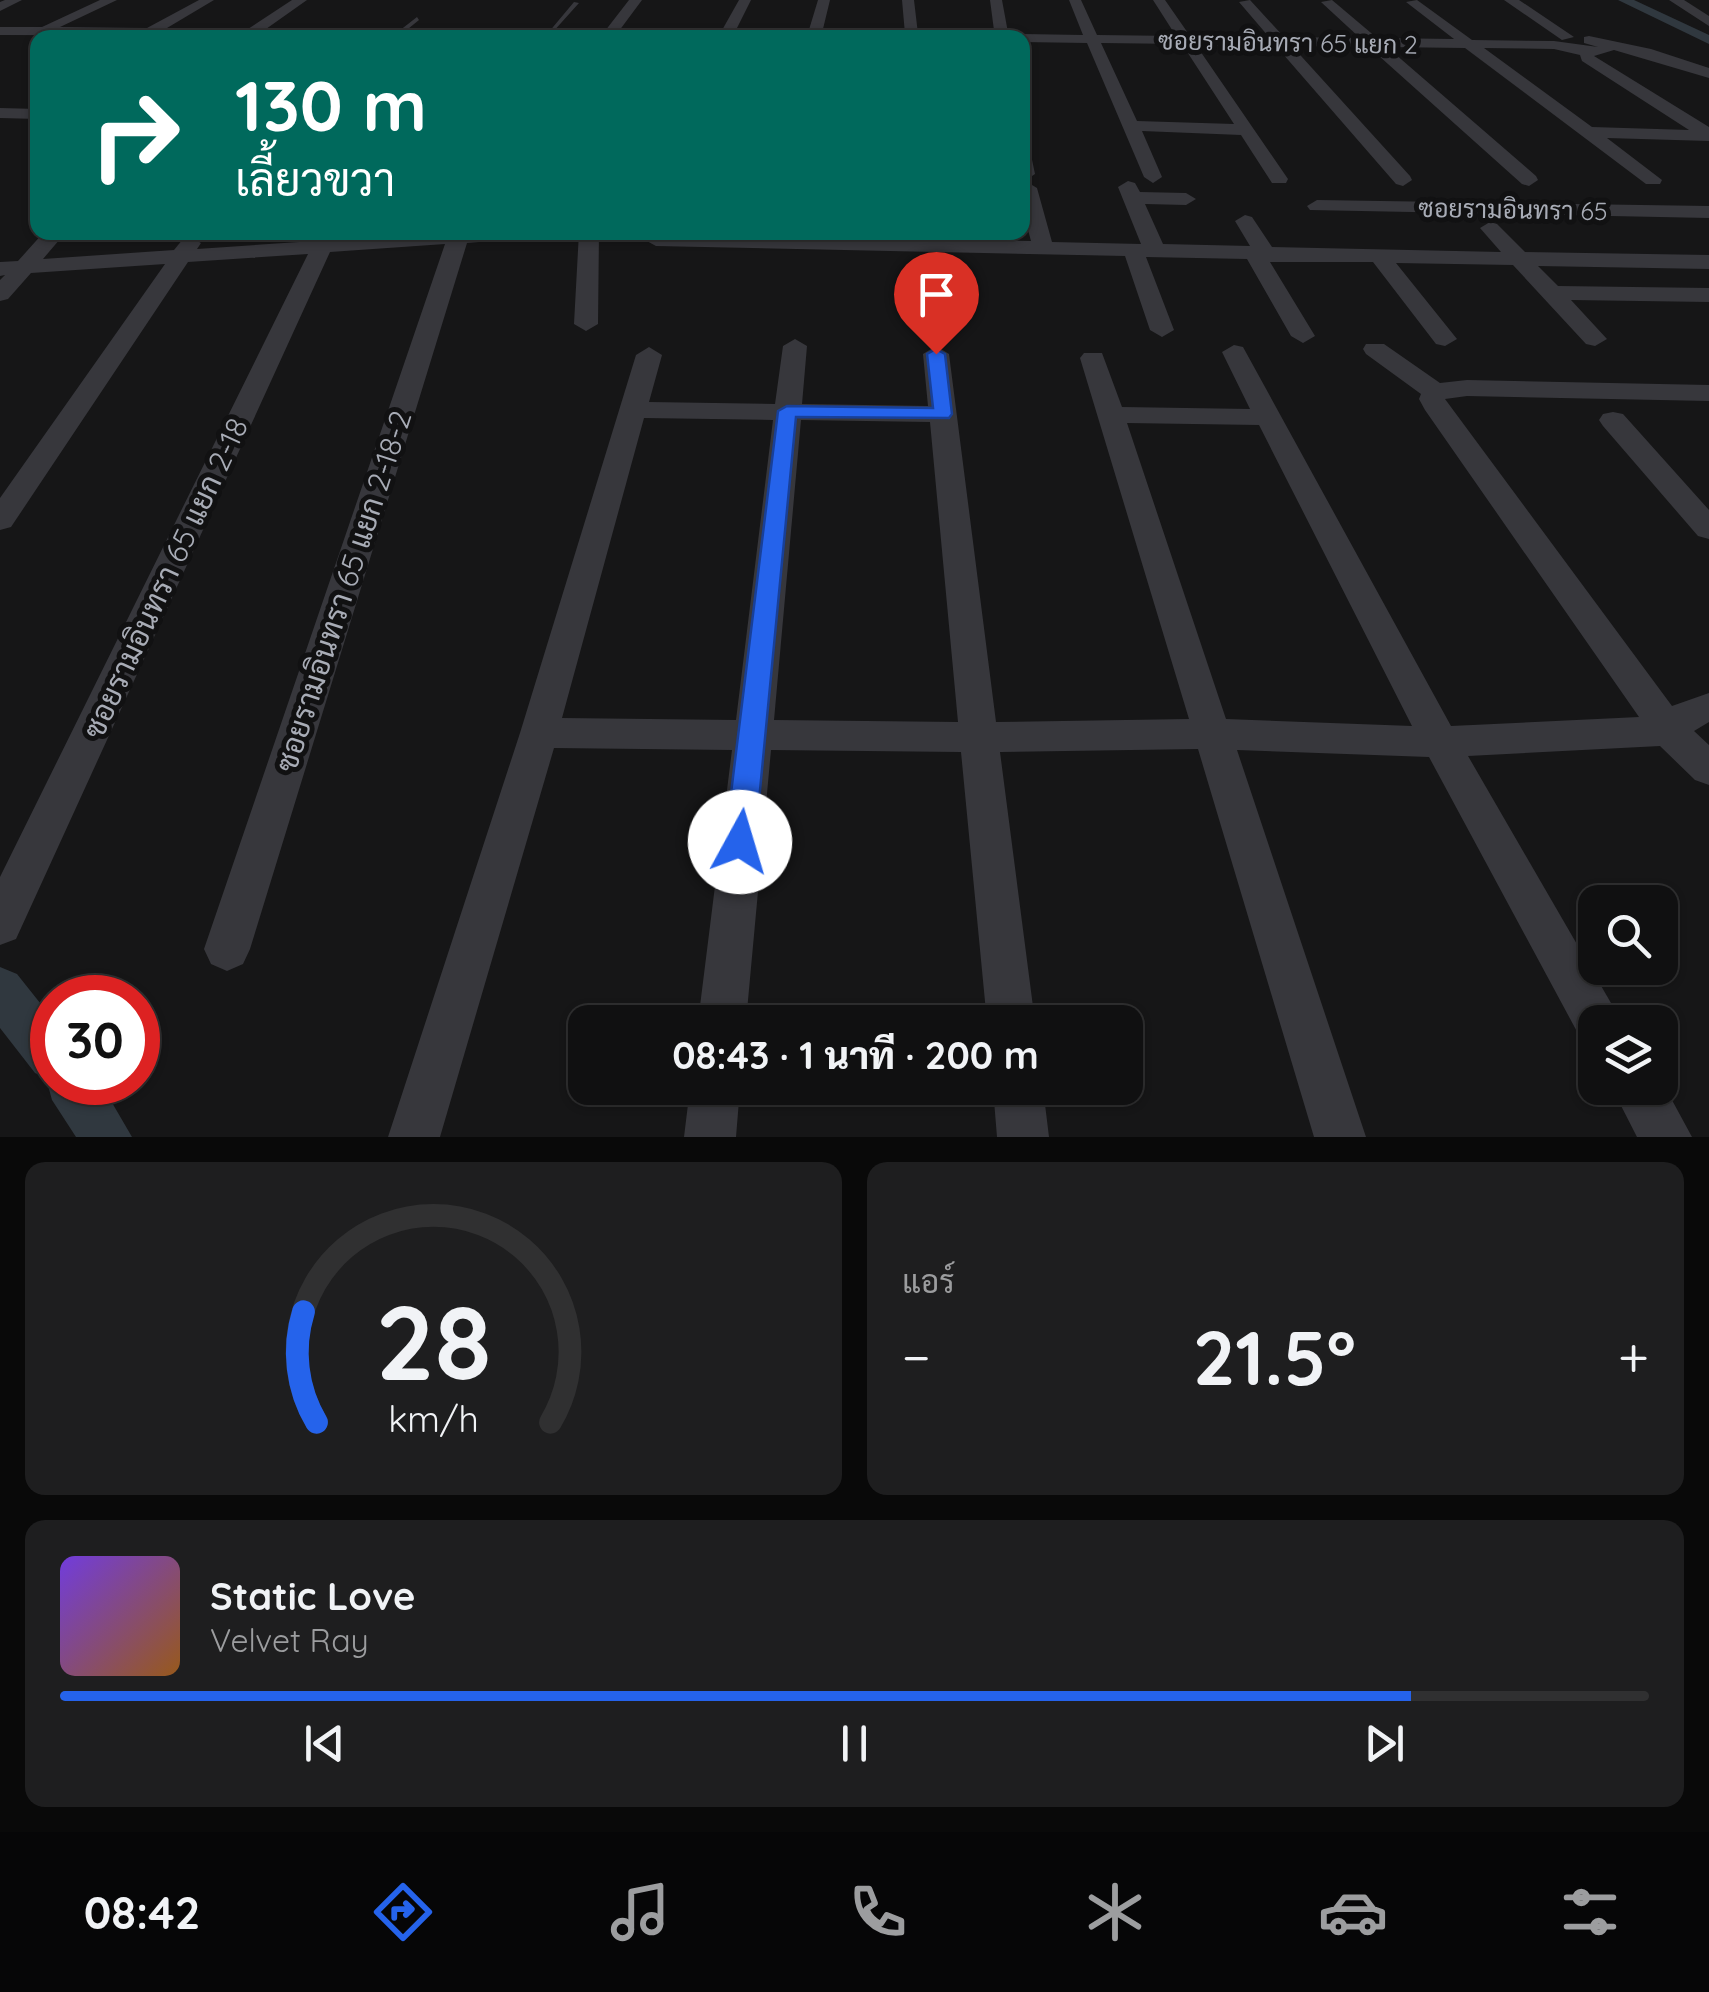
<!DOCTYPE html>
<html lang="th">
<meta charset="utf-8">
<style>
body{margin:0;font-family:Quicksand,Sarabun,sans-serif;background:#1e1e1f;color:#f1f3f6;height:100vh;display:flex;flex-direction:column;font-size:38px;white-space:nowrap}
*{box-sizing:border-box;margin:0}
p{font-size:32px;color:#9c9d9f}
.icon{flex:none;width:55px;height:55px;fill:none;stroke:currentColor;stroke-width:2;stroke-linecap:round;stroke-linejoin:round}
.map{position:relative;height:1137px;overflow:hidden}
.panel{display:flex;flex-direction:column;gap:25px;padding:25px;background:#090909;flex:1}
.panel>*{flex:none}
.banner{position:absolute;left:30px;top:30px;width:1000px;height:210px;border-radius:20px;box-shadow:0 2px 8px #0004,0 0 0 2px #303031;background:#00695c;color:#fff;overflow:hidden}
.tools{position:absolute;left:1578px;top:885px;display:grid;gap:20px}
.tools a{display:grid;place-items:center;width:100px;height:100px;border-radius:20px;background:#101011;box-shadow:0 2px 8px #0004,0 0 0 2px #303031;font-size:50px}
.speed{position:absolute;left:30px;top:975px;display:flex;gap:20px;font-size:50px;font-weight:700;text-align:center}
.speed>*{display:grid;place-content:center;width:130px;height:130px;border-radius:50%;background:#101011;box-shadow:0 2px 8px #0004,0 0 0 2px #303031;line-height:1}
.speed .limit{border:15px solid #d22;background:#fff;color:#111}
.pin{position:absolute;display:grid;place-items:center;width:85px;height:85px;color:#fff;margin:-102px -42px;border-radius:50% 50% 50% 0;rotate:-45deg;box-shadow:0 0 10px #0007}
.pin .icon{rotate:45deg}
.me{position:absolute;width:110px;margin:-55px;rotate:6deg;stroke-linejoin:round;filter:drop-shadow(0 0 8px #0008)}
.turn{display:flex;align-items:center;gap:35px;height:210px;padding:0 40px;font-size:45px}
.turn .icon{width:130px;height:130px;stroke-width:2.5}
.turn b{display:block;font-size:70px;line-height:85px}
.big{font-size:75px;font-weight:800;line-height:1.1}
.panel .widget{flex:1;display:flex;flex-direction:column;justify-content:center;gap:15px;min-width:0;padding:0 35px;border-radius:20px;background:#1e1e1f}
.panel .dial{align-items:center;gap:0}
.dial svg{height:260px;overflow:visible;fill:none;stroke:#303031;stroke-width:7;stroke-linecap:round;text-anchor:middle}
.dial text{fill:#f1f3f6;stroke:none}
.song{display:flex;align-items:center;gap:30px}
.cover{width:120px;height:120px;border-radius:15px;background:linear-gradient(135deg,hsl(260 70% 55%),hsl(30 70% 35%))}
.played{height:10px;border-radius:5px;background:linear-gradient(90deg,#2563eb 85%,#303031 85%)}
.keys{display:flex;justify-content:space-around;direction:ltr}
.heat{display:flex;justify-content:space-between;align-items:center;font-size:55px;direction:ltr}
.panel .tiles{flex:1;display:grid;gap:25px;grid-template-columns:1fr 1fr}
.widget:last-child{grid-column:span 2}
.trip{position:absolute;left:568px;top:1005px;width:575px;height:100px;border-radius:20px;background:#101011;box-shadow:0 2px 8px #0004,0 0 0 2px #303031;font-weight:800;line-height:100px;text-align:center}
.tab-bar{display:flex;height:160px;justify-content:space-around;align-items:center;background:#060607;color:#9c9d9f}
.tab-bar .icon{width:70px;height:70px}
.tab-bar .active{color:#2563eb}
.tab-bar b{font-size:45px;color:#f1f3f6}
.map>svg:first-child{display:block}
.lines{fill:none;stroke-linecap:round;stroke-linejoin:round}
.canal{fill:#30383f;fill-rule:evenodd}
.lane{fill:#37373c;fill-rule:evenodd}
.street{fill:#37373c;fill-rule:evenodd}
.route{fill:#2563eb;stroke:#184099;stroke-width:2.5}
.labels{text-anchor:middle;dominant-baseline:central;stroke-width:10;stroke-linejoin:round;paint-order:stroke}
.far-street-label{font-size:25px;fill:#a8acb6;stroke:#111112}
.street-label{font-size:30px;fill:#a8acb6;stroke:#111112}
</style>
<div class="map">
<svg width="1709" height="1137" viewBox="0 0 1709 1137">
<rect width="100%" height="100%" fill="#161617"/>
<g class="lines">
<path class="canal" d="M1618,0H1634L1709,35V44Z
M0,967L17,974L52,1018V1082H100L132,1137H76L52,1100L46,1078L35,1073L0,1028Z"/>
<path class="lane" d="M574,2L579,3L552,33H548Z
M417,17L419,20L403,33H399V31Z"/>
<path class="street" d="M5,0H22L0,11V2Z
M100,0H117L60,27L147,28L199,0H214L167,28L248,29L292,0H307L266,29L605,31L629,0H642L619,31L721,32L739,0H751L735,32L808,33L818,0H830L822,33L905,34L902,0H914L918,34L936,38L0,35V27H42Z
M990,0H1002L1009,38H995Z
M1069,0H1081L1097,35L1176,36L1153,0H1165L1190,36L1269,37L1239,2L1250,0L1284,37L1360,38L1321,2L1332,0L1377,38L1454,39L1406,2L1417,0L1472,40L1554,41L1598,47L1584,43V37L1589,36L1651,49L1709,68V78L1614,50L1594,56L1709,127V141L1607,138L1662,180L1660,184H1646L1465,48L1387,47L1536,176L1538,180L1529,186L1522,184L1369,47L1292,46L1410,176L1412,180L1403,186L1396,184L1276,46L1196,45L1288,179L1286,183H1272L1241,135L1142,131L1162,177L1153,183L1144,177L1087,43L1022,42V38H1015L1022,34L1083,35ZM1101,43L1182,44L1234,124L1137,121ZM1484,48L1554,49L1580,55L1582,61L1689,130L1592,127Z
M1504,0H1519L1574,37L1562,40Z
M1669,0H1684L1709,16V26Z
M0,108L38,109V119L0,118Z
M1022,150L1031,155L1035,174L1026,180L1022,179Z
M1128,181L1135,183L1140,192L1186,193L1196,199L1186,205L1145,204L1163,244L1250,246L1235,221L1245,215L1252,217L1272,247L1501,252L1480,228L1490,222L1497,224L1525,252L1709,255V269L1538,266L1558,286L1709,288V302L1571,300L1607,339L1595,346L1586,344L1513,265L1396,263L1457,339L1445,346L1436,344L1373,262H1270L1315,336L1303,343L1291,336L1247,259L1146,257L1174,330L1162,337L1150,330L1125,256L656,246L645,240L656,234L1031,241L1022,208V183L1027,182L1037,188L1052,242L1141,244L1118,187Z
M1317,200L1709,206V218L1310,210L1307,206Z
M44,232H66L43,259L174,250L183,239L190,237L201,243L197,249L314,241L318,232H339L336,239L431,232H538L528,238L467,243L250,949L243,964L227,971L211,964L204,949L445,244L330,252L16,939L0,945V877L308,254L188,262L11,527L0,530V498L165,264L31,273L8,299L0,301V280L5,275L0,276V262L18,261Z
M579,232H599L598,324L586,331L574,324Z
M795,339L807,346L802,404L928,406L923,354L936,346L949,354L996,722L1189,719L1080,358L1084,353H1102L1122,407L1250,409L1222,352L1234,345L1243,347L1451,726L1639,717L1425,410L1419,399L1421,394L1366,354L1363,349L1366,344H1384L1440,383L1467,380L1709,385V401L1467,396L1445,399L1672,706L1709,693V722L1694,731L1709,745V785L1695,780L1660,746L1468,756L1622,1022H1595V1045L1581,1039L1429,757L1237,750L1366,1137H1314L1198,749L1000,752L1035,1022H987L961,752L771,750L746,1022H698L732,750L554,748L440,1137H388L520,733L636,355L649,347L662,355L649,402L775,404L783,346ZM644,418L773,420L736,720L562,718ZM801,420L930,422L958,722L774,720ZM1127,423L1259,425L1412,726L1226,719Z
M1613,412L1623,414L1709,510V539L1698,536L1603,426L1599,420L1603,414Z
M1660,1078L1692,1137H1637L1612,1088H1660Z
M690,1088H740L736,1137H684Z
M993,1088H1043L1049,1137H997Z"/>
</g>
<path class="route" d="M936,349L945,354L952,414L949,418L796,417L755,842L750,850L740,854L730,850L725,842L778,411L787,406L933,408L927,354Z"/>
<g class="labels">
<g class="far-street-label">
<text transform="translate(1288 42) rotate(1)">ซอยรามอินทรา 65 แยก 2</text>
<text transform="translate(1513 209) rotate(1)">ซอยรามอินทรา 65</text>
</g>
<g class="street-label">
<text transform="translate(165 578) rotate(-65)">ซอยรามอินทรา 65 แยก 2-18</text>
<text transform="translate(343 591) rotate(-72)">ซอยรามอินทรา 65 แยก 2-18-2</text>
</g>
</g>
</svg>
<div class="tools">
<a><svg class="icon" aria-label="search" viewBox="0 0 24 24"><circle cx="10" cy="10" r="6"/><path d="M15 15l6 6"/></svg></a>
<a><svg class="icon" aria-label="layers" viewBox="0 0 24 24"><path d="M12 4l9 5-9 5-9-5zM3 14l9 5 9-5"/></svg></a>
</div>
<div class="speed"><div class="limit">30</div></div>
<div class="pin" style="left:936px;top:354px;background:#d93025"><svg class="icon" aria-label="arrive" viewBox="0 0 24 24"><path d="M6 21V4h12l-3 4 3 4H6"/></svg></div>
<svg class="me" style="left:740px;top:842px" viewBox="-20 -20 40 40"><circle r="19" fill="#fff"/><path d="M0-13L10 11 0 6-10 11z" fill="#2563eb"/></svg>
<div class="trip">08:43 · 1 นาที · 200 m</div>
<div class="banner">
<div class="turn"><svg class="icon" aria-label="right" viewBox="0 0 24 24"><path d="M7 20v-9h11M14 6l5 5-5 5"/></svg><div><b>130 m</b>เลี้ยวขวา</div></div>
</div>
</div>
<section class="panel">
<div class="tiles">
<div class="widget dial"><svg viewBox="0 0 100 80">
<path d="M14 69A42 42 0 1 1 86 69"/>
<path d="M14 69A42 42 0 0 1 10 35" stroke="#2563eb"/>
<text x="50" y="56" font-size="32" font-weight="700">28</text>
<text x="50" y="72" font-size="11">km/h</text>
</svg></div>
<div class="widget"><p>แอร์</p>
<div class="heat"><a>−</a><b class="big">21.5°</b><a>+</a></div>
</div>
<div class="widget">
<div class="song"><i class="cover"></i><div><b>Static Love</b><p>Velvet Ray</p></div></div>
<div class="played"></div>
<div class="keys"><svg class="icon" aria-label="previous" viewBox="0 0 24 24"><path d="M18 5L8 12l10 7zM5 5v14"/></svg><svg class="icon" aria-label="pause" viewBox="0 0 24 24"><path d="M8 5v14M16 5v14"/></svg><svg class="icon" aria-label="next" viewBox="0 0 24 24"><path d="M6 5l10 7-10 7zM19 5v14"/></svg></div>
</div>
</div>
</section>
<nav class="tab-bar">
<b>08:42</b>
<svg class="icon active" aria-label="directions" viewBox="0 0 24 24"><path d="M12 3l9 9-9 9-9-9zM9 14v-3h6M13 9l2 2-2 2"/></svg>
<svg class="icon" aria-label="music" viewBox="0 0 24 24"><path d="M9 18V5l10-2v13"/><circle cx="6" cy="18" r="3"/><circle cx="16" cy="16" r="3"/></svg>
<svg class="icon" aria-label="phone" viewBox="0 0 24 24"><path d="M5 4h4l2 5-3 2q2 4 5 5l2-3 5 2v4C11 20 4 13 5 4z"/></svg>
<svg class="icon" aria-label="climate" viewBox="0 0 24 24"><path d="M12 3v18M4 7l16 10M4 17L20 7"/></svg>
<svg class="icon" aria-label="car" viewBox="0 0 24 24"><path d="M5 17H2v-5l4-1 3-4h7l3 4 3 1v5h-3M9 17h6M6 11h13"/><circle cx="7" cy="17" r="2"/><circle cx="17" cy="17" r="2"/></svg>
<svg class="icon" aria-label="filters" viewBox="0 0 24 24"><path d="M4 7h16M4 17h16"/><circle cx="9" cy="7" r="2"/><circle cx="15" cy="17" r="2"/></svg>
</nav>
